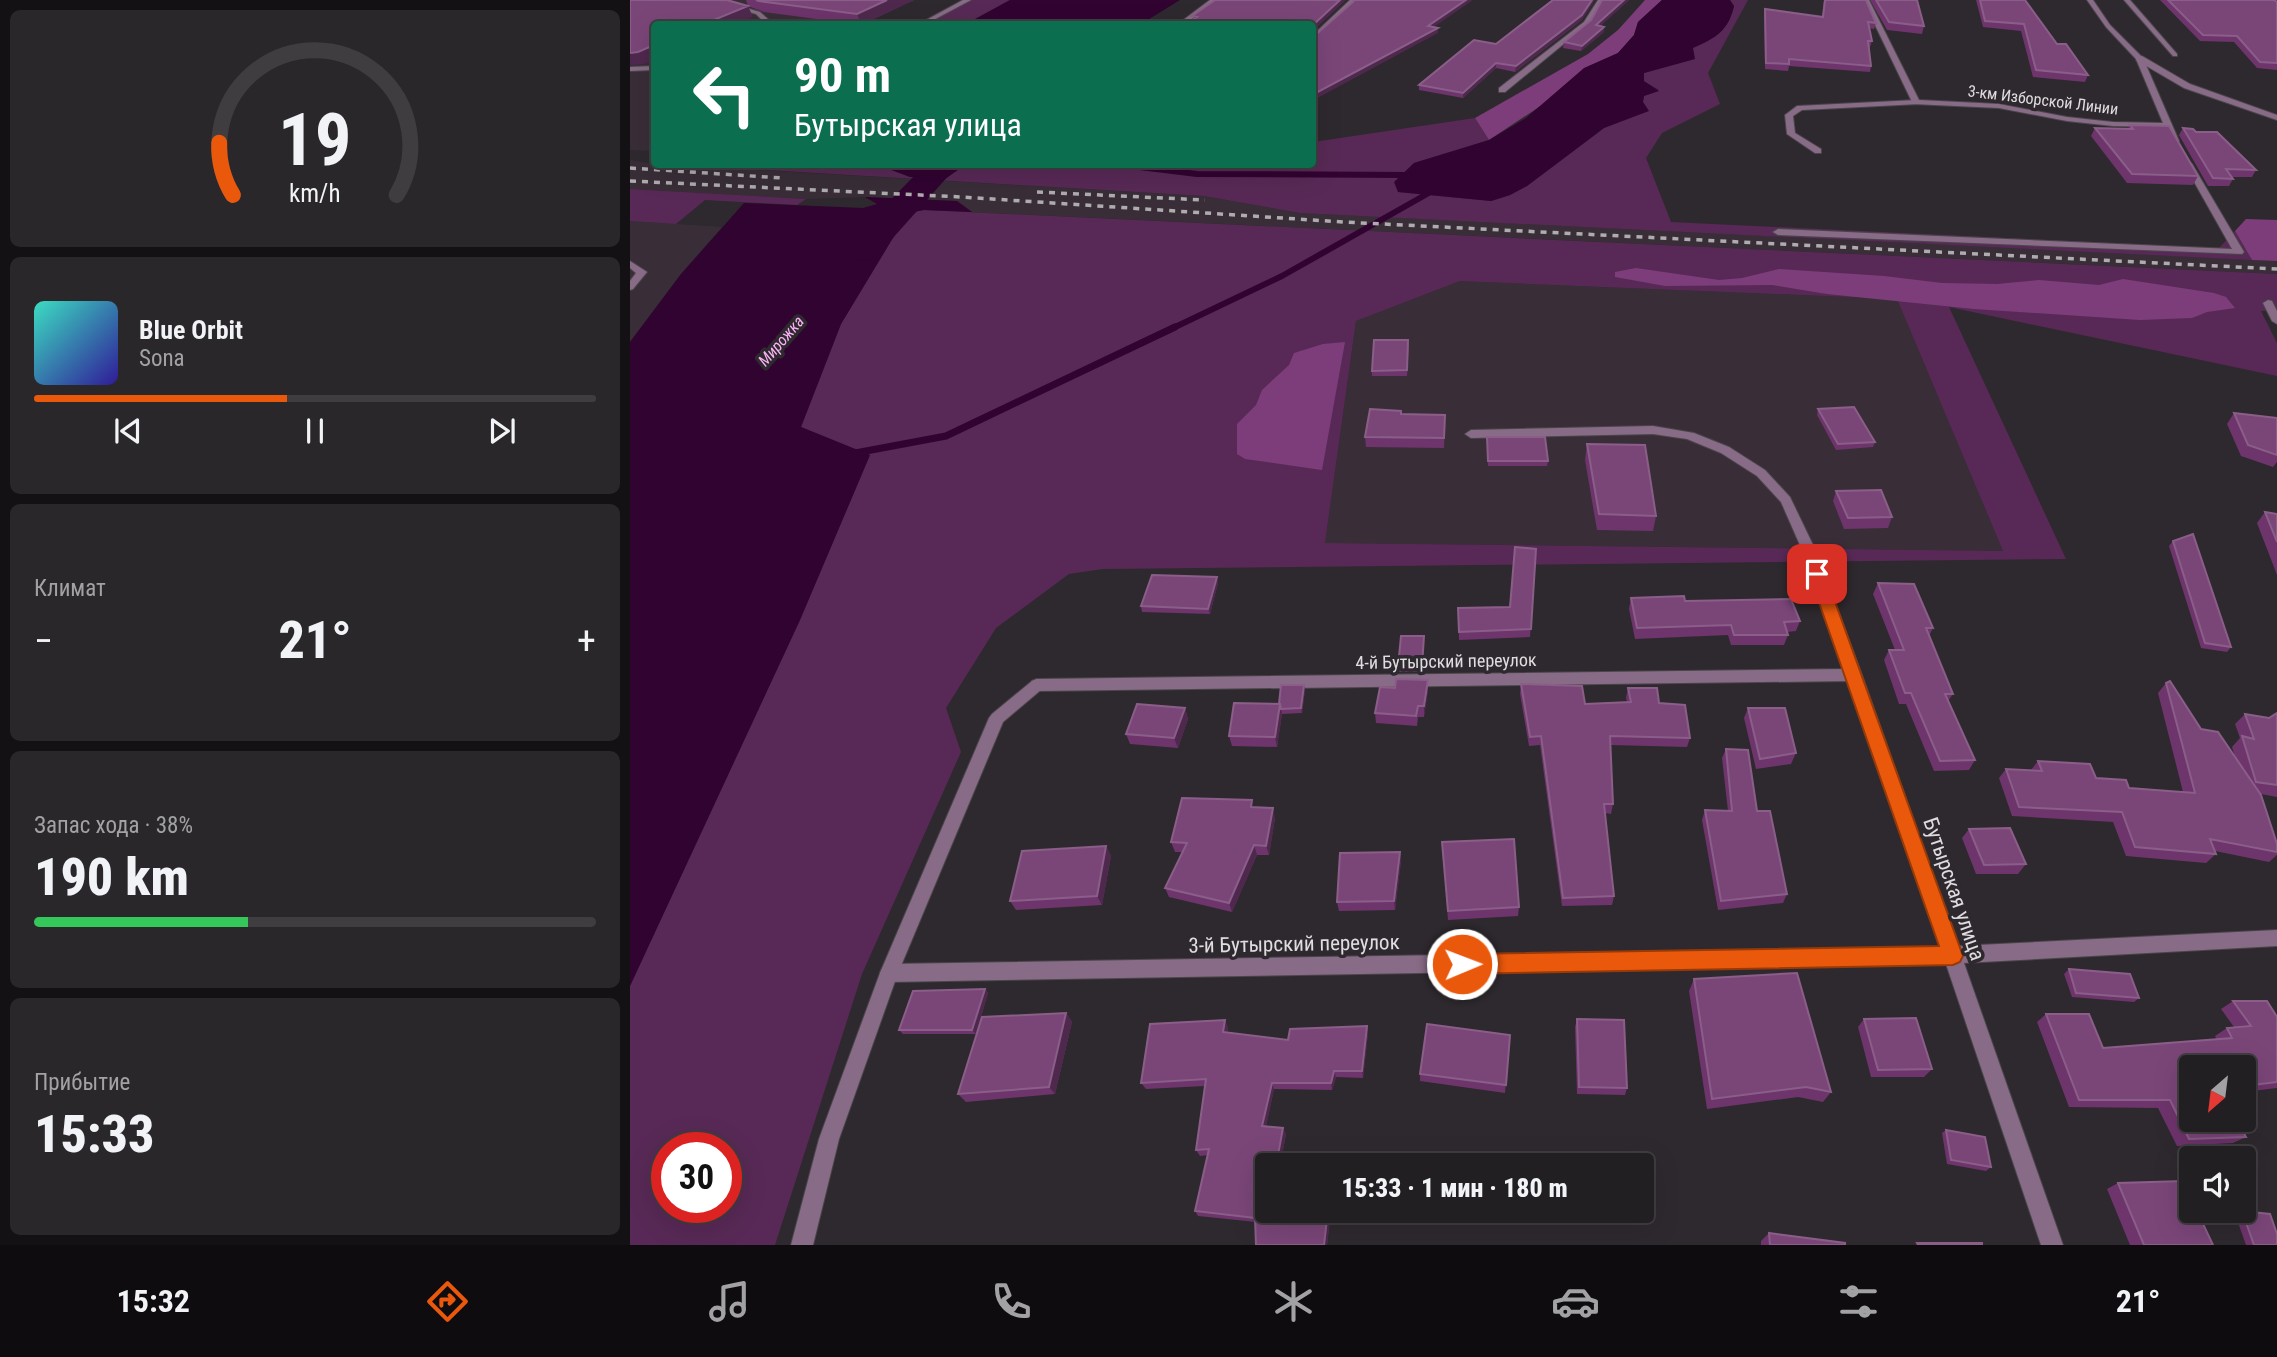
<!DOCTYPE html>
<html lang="ru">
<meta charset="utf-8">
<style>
body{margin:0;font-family:"Roboto Condensed",sans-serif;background:#2a272a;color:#f1f3f6;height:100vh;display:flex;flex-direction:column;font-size:26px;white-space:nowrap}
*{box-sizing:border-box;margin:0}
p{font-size:23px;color:#a2a2a5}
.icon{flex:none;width:38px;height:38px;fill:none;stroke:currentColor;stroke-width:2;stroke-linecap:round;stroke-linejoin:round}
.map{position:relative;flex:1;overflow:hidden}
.drawer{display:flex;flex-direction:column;gap:10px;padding:10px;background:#131113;width:630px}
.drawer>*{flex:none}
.banner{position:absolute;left:21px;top:21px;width:665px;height:147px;border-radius:7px;box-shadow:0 7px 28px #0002,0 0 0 2px #3f3d40;background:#0b6e4f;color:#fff;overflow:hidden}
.needle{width:46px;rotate:208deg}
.fabs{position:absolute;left:1549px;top:1055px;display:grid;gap:14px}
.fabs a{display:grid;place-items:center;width:77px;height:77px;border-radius:7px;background:#221f22;box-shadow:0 7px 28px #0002,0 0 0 2px #3f3d40;font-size:35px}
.speed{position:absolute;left:21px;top:1132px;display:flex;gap:14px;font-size:35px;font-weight:700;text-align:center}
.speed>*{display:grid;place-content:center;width:91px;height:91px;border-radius:50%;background:#221f22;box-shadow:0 7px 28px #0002,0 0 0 2px #3f3d40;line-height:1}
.speed .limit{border:10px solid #d22;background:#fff;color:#111}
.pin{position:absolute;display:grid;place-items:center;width:60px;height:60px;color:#fff;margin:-30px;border-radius:14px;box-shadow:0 4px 10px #0006}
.me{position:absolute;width:77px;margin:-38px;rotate:89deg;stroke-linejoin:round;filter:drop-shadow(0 0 5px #0008)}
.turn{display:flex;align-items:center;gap:24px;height:147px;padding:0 28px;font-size:32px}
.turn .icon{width:91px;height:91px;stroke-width:2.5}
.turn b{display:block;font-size:49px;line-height:60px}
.big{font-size:52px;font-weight:800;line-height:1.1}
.drawer .tile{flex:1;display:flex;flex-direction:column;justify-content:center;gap:10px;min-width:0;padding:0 24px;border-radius:10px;background:#2a272a}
.drawer .dial{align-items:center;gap:0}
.dial svg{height:182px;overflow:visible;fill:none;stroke:#3f3d40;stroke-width:7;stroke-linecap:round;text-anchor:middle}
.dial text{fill:#f1f3f6;stroke:none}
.song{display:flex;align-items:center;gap:21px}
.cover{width:84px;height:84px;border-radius:10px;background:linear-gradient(135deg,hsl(170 70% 55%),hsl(250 70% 35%))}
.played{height:7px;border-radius:4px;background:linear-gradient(90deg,#ea580c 45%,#3f3d40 45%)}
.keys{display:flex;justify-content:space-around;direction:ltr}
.heat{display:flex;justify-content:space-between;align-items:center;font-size:38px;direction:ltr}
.charge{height:10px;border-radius:5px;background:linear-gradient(90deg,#34c759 38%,#3f3d40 0)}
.trip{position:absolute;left:625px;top:1153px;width:399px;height:70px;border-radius:7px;background:#221f22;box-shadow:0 7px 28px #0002,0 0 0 2px #3f3d40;font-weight:800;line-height:70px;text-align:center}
.tab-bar{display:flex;height:112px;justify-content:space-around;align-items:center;background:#0e0c0e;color:#a2a2a5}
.tab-bar .icon{width:49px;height:49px}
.tab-bar .current{color:#ea580c}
.tab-bar b{font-size:32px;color:#f1f3f6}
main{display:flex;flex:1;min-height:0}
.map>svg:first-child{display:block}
.built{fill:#392e38}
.green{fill:#582956;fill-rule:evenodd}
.forest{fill:#7d3d7a}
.water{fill:#310331}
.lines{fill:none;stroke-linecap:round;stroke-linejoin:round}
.stream-far1{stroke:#310331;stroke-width:6}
.stream{stroke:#310331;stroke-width:7}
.river{fill:#310331;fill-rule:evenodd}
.service-casing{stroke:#4a464a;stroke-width:2}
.minor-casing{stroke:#4a464a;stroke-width:2}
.service{fill:#886b86;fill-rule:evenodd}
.minor{fill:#886b86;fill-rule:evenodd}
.rail{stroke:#afacaf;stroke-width:3.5;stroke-dasharray:6 6;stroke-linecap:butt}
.wall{fill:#6e346c}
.shaded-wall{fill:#4f284e}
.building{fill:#7a4678;stroke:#8a5e88;stroke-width:2}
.route{fill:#ea580c;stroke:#983908;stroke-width:2}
.labels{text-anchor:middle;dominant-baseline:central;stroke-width:7;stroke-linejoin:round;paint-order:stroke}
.far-street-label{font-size:16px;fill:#e0dde0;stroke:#2e292e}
.far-water-label{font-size:16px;font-style:italic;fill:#fbb3f7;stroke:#2e292e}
.street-label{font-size:18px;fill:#e0dde0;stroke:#2e292e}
.near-street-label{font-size:21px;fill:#e0dde0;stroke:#2e292e}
</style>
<main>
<section class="drawer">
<div class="tile dial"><svg viewBox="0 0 100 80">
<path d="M14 69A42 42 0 1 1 86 69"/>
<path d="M14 69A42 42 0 0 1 8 46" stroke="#ea580c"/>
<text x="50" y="56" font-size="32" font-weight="700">19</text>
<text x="50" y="72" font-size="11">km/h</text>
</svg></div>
<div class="tile">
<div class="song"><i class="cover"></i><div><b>Blue Orbit</b><p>Sona</p></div></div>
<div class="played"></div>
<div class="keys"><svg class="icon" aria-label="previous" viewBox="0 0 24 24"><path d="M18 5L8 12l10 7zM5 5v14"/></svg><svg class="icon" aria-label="pause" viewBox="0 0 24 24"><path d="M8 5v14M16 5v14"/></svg><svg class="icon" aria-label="next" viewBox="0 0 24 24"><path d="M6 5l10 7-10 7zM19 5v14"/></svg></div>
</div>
<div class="tile"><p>Климат</p>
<div class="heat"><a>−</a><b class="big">21°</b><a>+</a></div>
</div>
<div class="tile"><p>Запас хода · 38%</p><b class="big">190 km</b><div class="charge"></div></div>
<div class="tile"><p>Прибытие</p><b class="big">15:33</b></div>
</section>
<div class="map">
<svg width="1647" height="1245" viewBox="0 0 1647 1245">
<rect width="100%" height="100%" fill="#2e292e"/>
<path class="built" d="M0,0H241L191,24H24V151L0,150Z
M0,160L24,164L574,196L670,213L1647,261V274L342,212L327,201L235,197L176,199L0,189Z
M0,221L92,227L51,274L0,342Z
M830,281L1267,299L1373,551L695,543L726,321Z"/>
<path class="green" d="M337,0H380L336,24H289Z
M1100,0H1118L1078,73L1090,104L1032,133L1016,158L1041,222L1589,248L1605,231L1622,260L670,213L574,196L53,165L248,164L280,177L315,179L335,164H682L683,142L845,118L859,140L784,163L768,192L861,201L880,195L897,186L974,128L1018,110L1013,102L1014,96L1029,90L1013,81L1014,73L1064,59L1062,48C1084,38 1098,32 1104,6Z
M0,189L176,199L167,205L75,200L46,224L0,221Z
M294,210L1647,274V310L1631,311L1647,343V376L1319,307L1436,559L473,569L439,574L366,628L316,708L331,752L232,974L145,1245H0V986L170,620L240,455L171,427L211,324L278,213ZM830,281L1267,299L1373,551L695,543L726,321ZM37,1148H96V1208H37Z"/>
<path class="forest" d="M1015,0H1032L1008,22L1004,35L988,53L955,68L915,103L859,140L845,118L958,54L988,30Z
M1616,219L1647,220V261L1622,260L1605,231Z
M1006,268L1089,280L1112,278L1149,269L1254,276L1312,283L1367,284L1409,280L1469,285L1493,279L1584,293L1596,297L1605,308L1577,312L1562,318L1510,320L1344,309L1197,294L1142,285L1035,286L985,277V272Z
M715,342L692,470L615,459L607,454V424L626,405L632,390L659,365L664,353L693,344Z"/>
<path class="water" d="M380,0H550L511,24H336Z
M1032,0H1100L1104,6C1098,32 1085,38 1063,48L1065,59L1014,73V81L1029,91L1014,96L1013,102L1019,111L974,128L897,186L880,195L861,201L768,192L764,182L784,163L859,140L896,118L954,68L988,53L1004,35L1008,22Z
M248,165H335L315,179L280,177Z
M235,197L327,201L342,212L294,210L278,213L211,324L171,427L240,455L170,620L0,986V342L51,274L114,203L233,208L247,204Z"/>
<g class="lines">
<path class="stream-far1" d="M485,164L567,174L779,175
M541,329L652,276L804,190"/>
<path class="stream" d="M220,454L316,436L545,327"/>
<path class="river" d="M296,164H329L245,258L232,261L219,258L214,250L219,242Z"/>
<defs>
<path id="service" d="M1494,0H1500L1547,54V56H1543Z
M106,5L130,12L140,21L137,24H131L133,21L126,14L104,8Z
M1506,56H1512L1560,84L1647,115V120L1554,88L1506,60Z
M24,66V70L0,71V67Z
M1286,100H1289V104L1172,110L1163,116L1165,133L1191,149V153H1185L1157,134L1155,115L1167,106Z
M0,261L17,272L3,289L0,290V281L6,273L0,268Z
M1023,426L1064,433L1099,447L1135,470L1160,497L1185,549L1183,552H1173L1151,502L1127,476L1091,453L1057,439L1023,434L841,438L835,434L841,430Z
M407,679L412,681L414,685L412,689L373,722L268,973L209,1139L183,1245H161L189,1139L250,973L359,718L362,714L402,681Z"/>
<path id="minor" d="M333,0H341L296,24H289Z
M580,0H587L555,24H548Z
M720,0H727L682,42V36Z
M968,0H974L958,24L875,92H869V88L954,22Z
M1233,0H1239L1289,100L1369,104L1437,117L1483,122L1533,123L1506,59L1476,27L1457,0H1463L1480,25L1513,58L1549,141L1542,143L1535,127L1483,126L1437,121L1369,108L1283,104Z
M1558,161L1562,164L1614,252L1612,254L1148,235L1143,232L1148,229L1602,249L1554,164Z
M1638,300L1642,301L1647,311V324L1642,321L1633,303Z
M1178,544L1185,549L1232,675L1328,946L1647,930V946L1334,963L1433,1245H1411L1316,964L259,982L253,979L250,973L253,967L259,964L1310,947L1220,681L407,691L402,689L400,685L402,681L407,679L1216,669L1171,549Z"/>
</defs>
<use href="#service" class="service-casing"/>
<use href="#minor" class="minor-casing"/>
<use href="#service" class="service"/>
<use href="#minor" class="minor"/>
<path class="rail" d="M0,168L152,178
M0,181L332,197L713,222L1647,269
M407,192L575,200"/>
</g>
<path class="wall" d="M116,0H284L233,24H224L134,12L118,6Z
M972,0H999L970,26L974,27V32L951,51L933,48L934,42L961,20Z
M1194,0H1236L1246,23L1244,29L1239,28L1242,41L1240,47H1239L1241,66L1240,72L1159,66L1158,71L1135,69L1134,15L1135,9L1192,17Z
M1240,0H1287L1294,26L1292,34L1257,30Z
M1346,0H1395L1427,44L1458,75L1455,82L1403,77L1391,31L1353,27Z
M1530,0H1644L1647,2V70L1627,68L1604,42L1570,41Z
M952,20L885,72L866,68L833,98L789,90V85L866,44Z
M1500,125L1568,176L1563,185L1497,183L1461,136L1465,128L1498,129Z
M1553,128L1566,132L1626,170L1622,177H1601L1603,179L1599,186H1578L1549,135Z
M779,345L777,376H742V371Z
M1188,409L1245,442L1243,447L1206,450L1187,415Z
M771,411V414L815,415L814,448L736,447L735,437Z
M1604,413L1647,418V462L1643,467L1611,456L1597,424Z
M857,437L918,461L917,466H858Z
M957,444L1026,516L1023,531L967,530L955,460Z
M1206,491L1262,517L1258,528L1214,529L1203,501Z
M1635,512L1647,514V575L1627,523Z
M1543,541L1601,647L1597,652L1571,648L1539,546Z
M906,549L900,637L829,640L828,608L880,607Z
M588,583L580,614L512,612L511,606Z
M1248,583L1303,628L1299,636L1323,694L1318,701L1345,760L1339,770L1304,771L1276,704H1269L1254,660L1259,650H1265L1243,594Z
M1001,598L1055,601L1170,621L1166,631L1157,632L1158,635L1154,645H1101L1098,635L1005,639L999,609Z
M794,642L792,672H768V667Z
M1536,683L1571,729L1605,757L1602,747L1610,738L1605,724L1615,714L1639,718L1647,713V797L1631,794L1647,844V855L1639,862L1585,851L1586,854L1576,863L1496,856L1483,822L1382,816L1369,778L1376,769L1401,770L1408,761L1499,788L1553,792L1528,693Z
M891,684L955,704L997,702L996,698L998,688L1029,703L1060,738L1057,747L981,745L983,804L981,814L975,813L984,896L982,905L932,906L910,745L899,746L890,694Z
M674,685L675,690L672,713L652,714L647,747L602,746L599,736L649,704Z
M798,690L794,717H788L787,726L746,723L745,713Z
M555,708L558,719L548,748L500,744L496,734Z
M1118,708L1166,753L1161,764L1126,769L1114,718Z
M1096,749L1127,811L1157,894L1153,903L1088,910L1072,820L1075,810L1098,811L1092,758Z
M624,807L645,818L639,855H627L602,912L539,897L535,888L552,852H545L541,842Z
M1339,829L1396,864L1388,874H1346L1332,838Z
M812,842L889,907L888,916L818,920Z
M476,846L481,856L472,905L386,910L380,901Z
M770,852L771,861L765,910L709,911L707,902Z
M1439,969L1509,998L1504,1002L1442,997L1434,974Z
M1064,979L1201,1092L1193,1102L1168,1097L1077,1109L1059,991Z
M355,989L358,993L346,1034H273L269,1030Z
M1603,1001L1647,1017V1088L1614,1092V1068H1561L1616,1137L1603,1143L1547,1146L1528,1108L1439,1107L1407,1022L1416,1014L1473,1048L1587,1040L1585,1036L1597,1028L1604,1027L1591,1009Z
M436,1013L442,1022L425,1094L336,1102L328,1094Z
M947,1019L997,1088L995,1095L947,1094L945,1027Z
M1234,1019L1302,1069L1294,1077H1241L1228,1027Z
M737,1026L738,1033L733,1078L706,1077L702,1090L644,1089L636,1126L656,1134L650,1166H637V1211H701L697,1245H626V1222L568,1216L565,1211L578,1155L570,1156L566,1150L575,1086L516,1089L511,1083L598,1027L597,1033L658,1040Z
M880,1035L875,1093L790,1081V1074Z
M1316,1130L1361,1167L1356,1171L1317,1164L1312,1133Z
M1488,1183L1583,1245H1500L1477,1189Z
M1611,1211H1614L1647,1245H1616L1605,1214Z
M1139,1233L1215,1245H1131V1241Z"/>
<path class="shaded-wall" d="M257,0H284L233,24H231L227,14Z
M710,0H716L682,32V26Z
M836,0H843L798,31V26Z
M962,0H965L952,20L885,72L886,66Z
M994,0H999L965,31L966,25Z
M118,6L123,17L106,24H74Z
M974,27V32L951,51L952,46Z
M808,28V33L682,101V95Z
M24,45V59L14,64L0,65V53Z
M866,63V68L833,98V93Z
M587,577L588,583L580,614L578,609Z
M798,680V690L794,717V706Z
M674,685L675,690L672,713L671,708Z
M650,704L652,714L647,747L645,737Z
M555,708L558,719L548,748L544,738Z
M643,808L645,818L639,855L636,846Z
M624,845L627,855L602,912L599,903Z
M476,846L481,856L472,905L467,896Z
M770,852L771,861L765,910L764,901Z
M355,989L358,993L346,1034L342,1030Z
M436,1013L442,1022L425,1094L419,1087Z
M595,1020L598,1027L596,1039L593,1032Z
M737,1026L738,1033L733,1078L732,1071Z
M704,1071L706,1077L702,1090L701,1083Z
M642,1083L644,1089L635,1132L632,1126Z
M653,1128L656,1134L650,1166H646Z
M698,1211H701L697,1245H694Z"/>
<path class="building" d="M0,0H97L118,6L74,24H24V45L8,52L0,53Z
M126,0H257L227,14L129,1Z
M585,0H710L682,26V24H556L567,17L562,16Z
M725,0H836L798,26L808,28L682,95V38Z
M923,0H962L952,15L886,66L866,63L833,93L789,85L844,40L866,44Z
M972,0H994L966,25L974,27L952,46L934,42L961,20Z
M1195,0H1236L1246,23L1238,22L1242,41H1238L1241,66L1159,59V64L1136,63L1135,9L1193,17Z
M1246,0H1287L1294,26L1259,22Z
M1350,0H1395L1427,44H1436L1458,75L1406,70L1394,24L1355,21Z
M1538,0H1644L1647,2V63L1630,62L1607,36L1573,35Z
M1500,125L1539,126L1568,176L1502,174L1465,128L1503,129Z
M1553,128L1563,129L1566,132H1587L1626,170L1596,169L1603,179L1583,178Z
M744,340H778L777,370L742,371Z
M1224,407L1245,442L1208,444L1188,409Z
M740,409L771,411V414L815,415L814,438L735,437Z
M1604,413L1647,418V455L1618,445Z
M857,437H915L918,461H858Z
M957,444L1015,445L1026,516L969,514Z
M1251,490L1262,517L1218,518L1206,491Z
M1635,512L1647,514V542Z
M1563,534L1601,647L1575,643L1543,541Z
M885,547L906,549L901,629L829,632L828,608L880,607Z
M522,575L587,577L578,609L511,606Z
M1248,583L1284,584L1303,628H1296L1323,694H1315L1345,760L1310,761L1281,693H1275L1259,650H1274Z
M1054,596L1055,601L1161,599L1170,621L1154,622L1158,635H1104L1101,625L1007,628L1001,598Z
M771,636H794L792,666L768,667Z
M766,679L798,680L794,706H788L786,716L745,713L750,687L765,688Z
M1540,681L1571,729L1588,732L1631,795L1647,844V852L1580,839L1586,854L1505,847L1492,812L1389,807L1376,769L1412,771L1408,761L1460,764L1466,778L1496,780L1499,788L1565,793L1536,683Z
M891,684L952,686L955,704L1001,702L998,688H1027L1029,703L1055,705L1060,738L980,736L983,804H974L984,896L933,898L911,736L900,737Z
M651,685H674L671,708L651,709L650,704H649Z
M604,703L650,704L645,737L599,736Z
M507,704L555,708L544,738L496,734Z
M1118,708H1155L1166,753L1130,759Z
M1647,713V785L1626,782L1612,736L1624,739L1615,714L1639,718Z
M1096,749L1118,750L1127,811H1140L1157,894L1091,901L1075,810L1102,811Z
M552,798L622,800L621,807L643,808L636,846L624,845L599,903L535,888L557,843L541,842Z
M1380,828L1396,864L1354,865L1339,829Z
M884,839L889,907L818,911L812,842Z
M476,846L467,896L380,901L392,851Z
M770,852L764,901L707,902L710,853Z
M1439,969L1500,974L1509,998L1446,993Z
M1167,973L1201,1092L1176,1087L1082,1099L1064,979Z
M355,989L342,1030H269L283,991Z
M1603,1001H1637L1647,1017V1082L1614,1086V1068H1561V1120H1607L1616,1137L1559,1139L1540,1100H1449L1416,1014H1459L1473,1048L1602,1038L1597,1028L1621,1026Z
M436,1013L419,1087L328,1094L352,1017Z
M1286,1018L1302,1069L1248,1070L1234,1019Z
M947,1019L994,1020L997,1088L949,1087Z
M595,1020L593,1032L658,1040L660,1029L737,1026L732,1071H704L701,1083H642L632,1126L653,1128L646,1166H637V1211H698L694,1245H626L625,1218L565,1211L579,1149L566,1150L576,1079L511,1083L520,1024Z
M797,1024L880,1035L876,1085L790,1074Z
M1316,1130L1355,1137L1361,1167L1321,1160Z
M1554,1181L1561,1198V1211H1567L1583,1245H1514L1488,1183Z
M1612,1211L1640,1214L1647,1234V1245H1624Z
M1139,1233L1215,1243V1245H1140Z
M1287,1243H1352V1245H1288Z"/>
<path class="route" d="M1187,569L1195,574L1333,956L1330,962L1323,965L832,974L824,971L821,964L824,957L832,954L1309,946L1179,574Z"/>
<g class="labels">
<g class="far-street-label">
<text transform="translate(1413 100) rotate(7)">3-км Изборской Линии</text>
</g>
<g class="far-water-label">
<text transform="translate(151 341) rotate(-49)">Мирожка</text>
</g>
<g class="street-label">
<text transform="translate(816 661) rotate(-1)">4-й Бутырский переулок</text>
</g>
<g class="near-street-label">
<text transform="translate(1324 889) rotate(71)">Бутырская улица</text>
<text transform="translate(664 944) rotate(-1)">3-й Бутырский переулок</text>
</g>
</g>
</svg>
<div class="fabs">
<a><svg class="needle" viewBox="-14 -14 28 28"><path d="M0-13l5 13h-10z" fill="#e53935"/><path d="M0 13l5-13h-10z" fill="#a2a2a5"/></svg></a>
<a><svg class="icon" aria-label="sound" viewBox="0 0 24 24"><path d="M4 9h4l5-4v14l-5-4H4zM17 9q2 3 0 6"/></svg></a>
</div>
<div class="speed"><div class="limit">30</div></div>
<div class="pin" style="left:1187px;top:574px;background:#d93025"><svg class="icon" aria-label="arrive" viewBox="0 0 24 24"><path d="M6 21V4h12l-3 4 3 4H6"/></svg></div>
<svg class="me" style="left:832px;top:964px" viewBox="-20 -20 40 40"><circle r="17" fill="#ea580c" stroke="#fff" stroke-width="3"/><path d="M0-11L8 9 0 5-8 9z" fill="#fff"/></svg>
<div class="trip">15:33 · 1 мин · 180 m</div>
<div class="banner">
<div class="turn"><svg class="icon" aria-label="left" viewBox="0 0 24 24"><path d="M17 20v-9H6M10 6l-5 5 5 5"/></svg><div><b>90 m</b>Бутырская улица</div></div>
</div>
</div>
</main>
<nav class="tab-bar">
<b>15:32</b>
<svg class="icon current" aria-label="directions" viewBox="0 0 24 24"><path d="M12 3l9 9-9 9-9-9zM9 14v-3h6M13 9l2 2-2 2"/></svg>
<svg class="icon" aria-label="music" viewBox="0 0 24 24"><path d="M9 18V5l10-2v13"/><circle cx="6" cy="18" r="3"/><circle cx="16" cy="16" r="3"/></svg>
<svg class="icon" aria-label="phone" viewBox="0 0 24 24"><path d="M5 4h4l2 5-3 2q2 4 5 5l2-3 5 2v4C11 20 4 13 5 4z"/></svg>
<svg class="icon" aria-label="climate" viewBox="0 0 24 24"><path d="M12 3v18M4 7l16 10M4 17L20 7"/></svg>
<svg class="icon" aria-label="car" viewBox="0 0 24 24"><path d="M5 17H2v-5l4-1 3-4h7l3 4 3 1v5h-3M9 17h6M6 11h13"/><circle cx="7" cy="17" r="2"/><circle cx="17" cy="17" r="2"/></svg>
<svg class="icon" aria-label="filters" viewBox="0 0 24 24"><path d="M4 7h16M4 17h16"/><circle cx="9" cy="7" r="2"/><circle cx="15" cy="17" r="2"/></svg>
<b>21°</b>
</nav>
